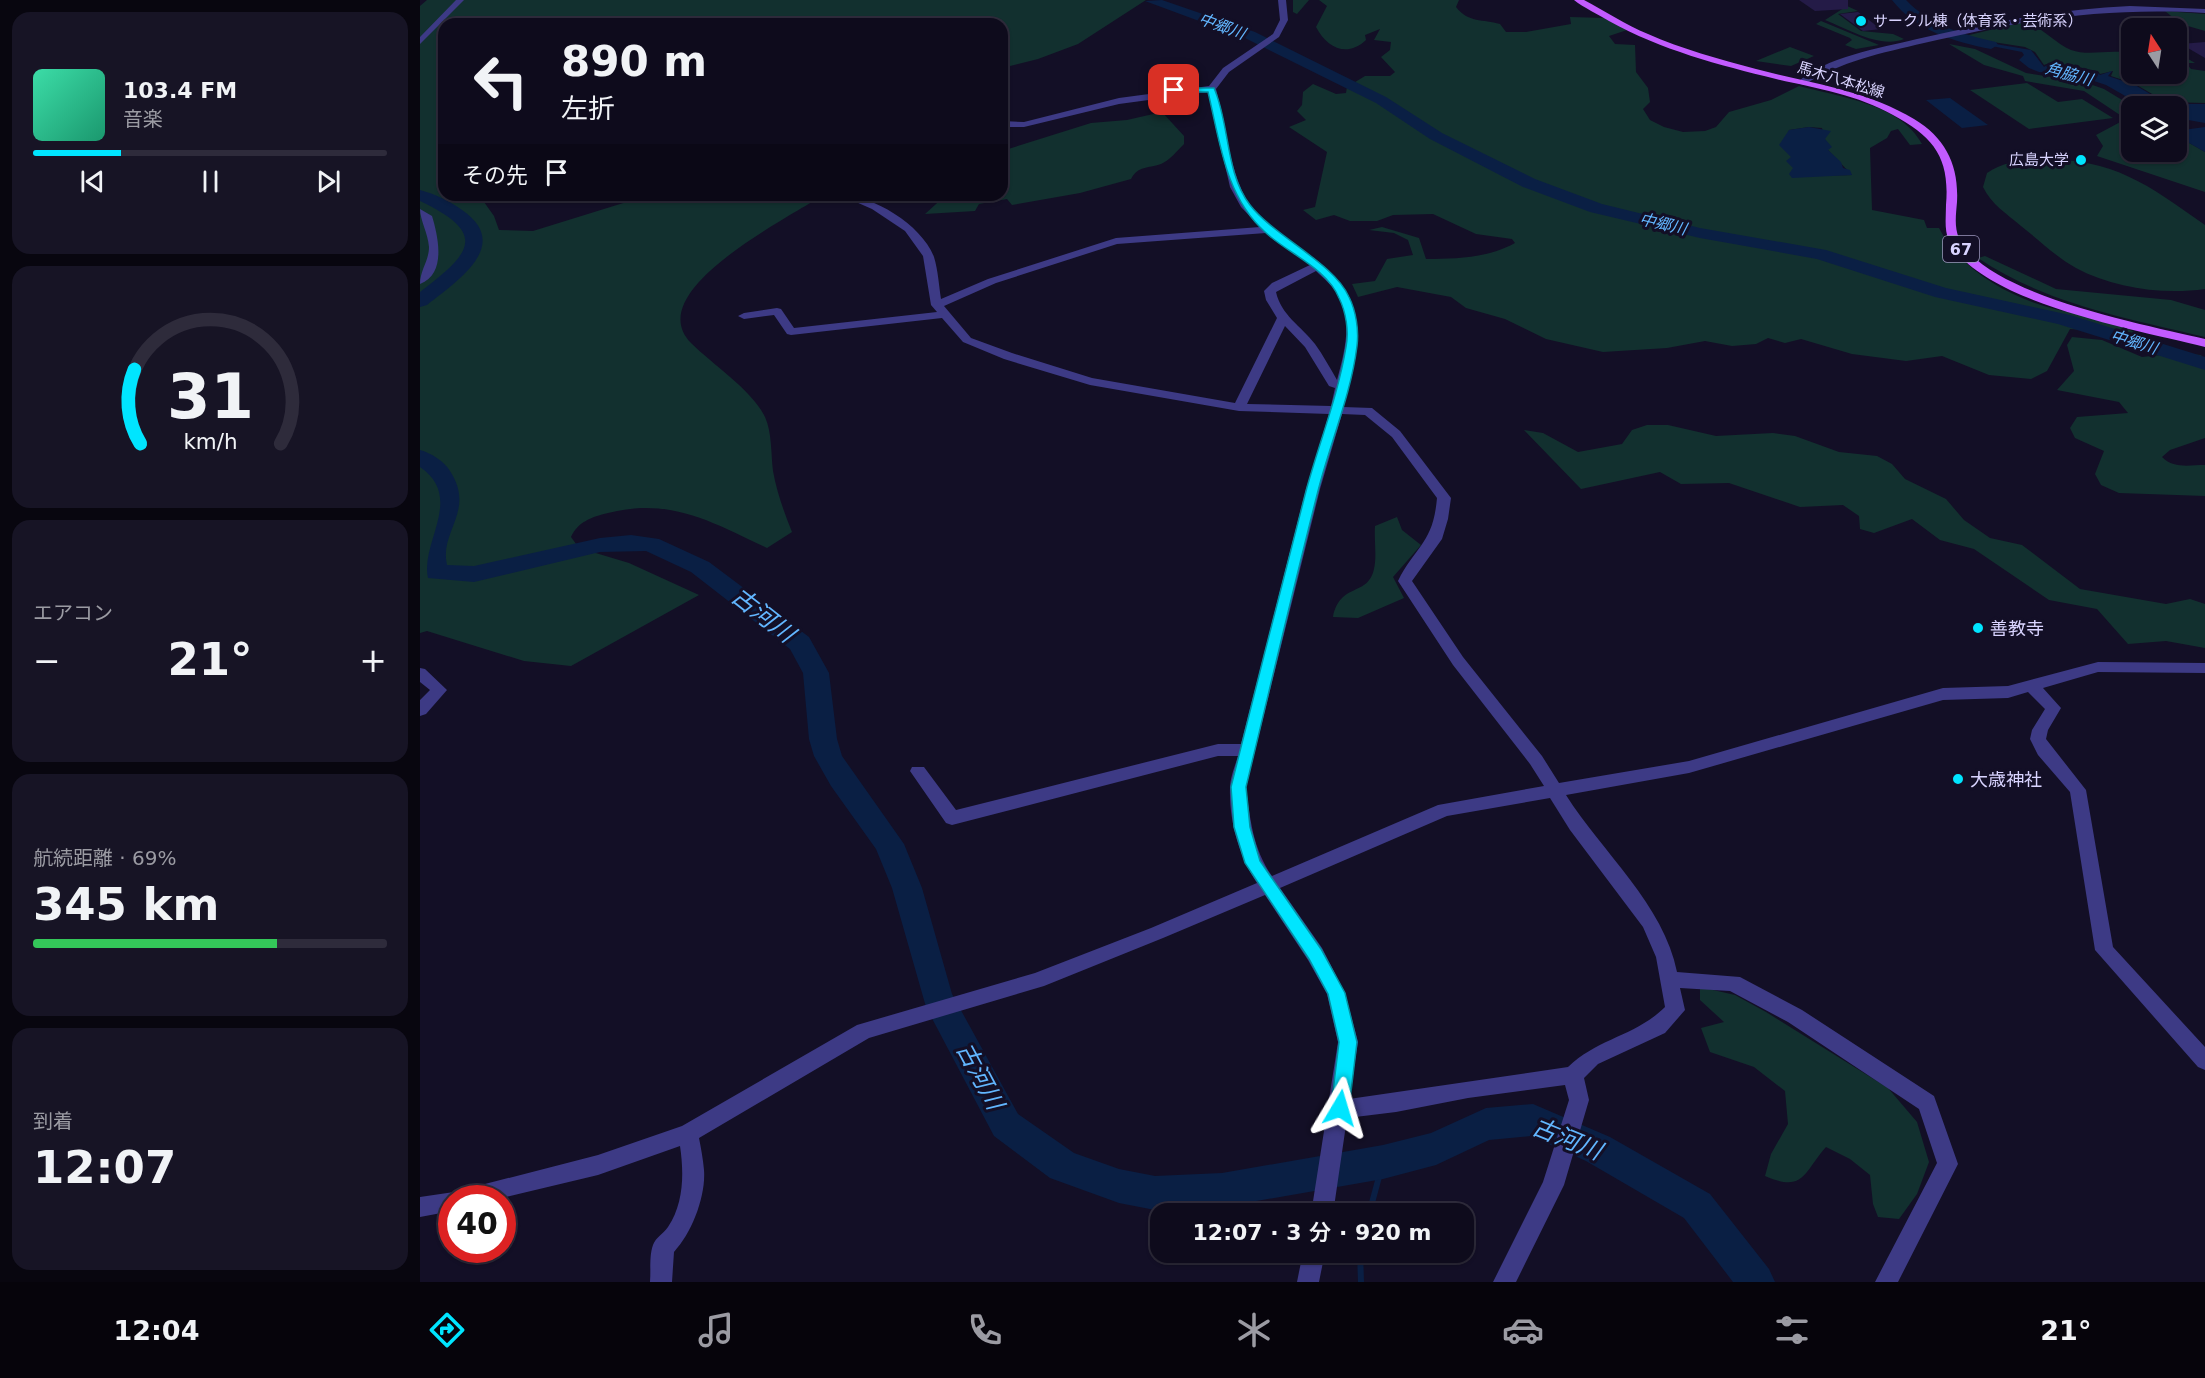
<!DOCTYPE html>
<html lang="ja">
<meta charset="utf-8">
<style>
body{margin:0;font-family:"DejaVu Sans","Noto Sans JP",sans-serif;background:#171425;color:#f1f3f6;height:100vh;display:flex;flex-direction:column;font-size:22px;white-space:nowrap}
*{box-sizing:border-box;margin:0}
p{font-size:20px;color:#9b9ba3}
.icon{flex:none;width:33px;height:33px;fill:none;stroke:currentColor;stroke-width:2;stroke-linecap:round;stroke-linejoin:round}
.map{position:relative;flex:1;overflow:hidden}
.panel{display:flex;flex-direction:column;gap:12px;padding:12px;background:#08060f;width:420px}
.panel>*{flex:none}
.banner{position:absolute;left:18px;top:18px;width:570px;height:183px;border-radius:18px;box-shadow:0 2px 4px #0004,0 0 0 2px #2e2b3b;background:#0e0b1c;color:#f1f3f6;overflow:hidden}
.needle{width:39px;rotate:348deg}
.buttons{position:absolute;left:1701px;top:18px;display:grid;gap:12px}
.buttons a{display:grid;place-items:center;width:66px;height:66px;border-radius:12px;background:#0e0b1c;box-shadow:0 2px 4px #0004,0 0 0 2px #2e2b3b;font-size:30px}
.speed{position:absolute;left:18px;top:1185px;display:flex;gap:12px;font-size:30px;font-weight:700;text-align:center}
.speed>*{display:grid;place-content:center;width:78px;height:78px;border-radius:50%;background:#0e0b1c;box-shadow:0 2px 4px #0004,0 0 0 2px #2e2b3b;line-height:1}
.speed .limit{border:9px solid #d22;background:#fff;color:#111}
.pin{position:absolute;display:grid;place-items:center;width:51px;height:51px;color:#fff;margin:-26px;border-radius:12px;box-shadow:0 3px 9px #0006}
.me{position:absolute;width:66px;margin:-33px;rotate:7deg;stroke-linejoin:round;filter:drop-shadow(0 0 4px #0008)}
.turn{display:flex;align-items:center;gap:21px;height:126px;padding:0 24px;font-size:27px}
.turn .icon{width:78px;height:78px;stroke-width:2.5}
.turn b{display:block;font-size:42px;line-height:51px}
.then{display:flex;align-items:center;height:57px;padding:0 24px;background:#0003;gap:12px;font-size:22px}
.big{font-size:45px;font-weight:600;line-height:1.1}
.panel .card{flex:1;display:flex;flex-direction:column;justify-content:center;gap:9px;min-width:0;padding:0 21px;border-radius:18px;background:#171425}
.panel .dial{align-items:center;gap:0}
.dial svg{height:156px;overflow:visible;fill:none;stroke:#2e2b3b;stroke-width:7;stroke-linecap:round;text-anchor:middle}
.dial text{fill:#f1f3f6;stroke:none}
.song{display:flex;align-items:center;gap:18px}
.cover{width:72px;height:72px;border-radius:9px;background:linear-gradient(135deg,hsl(160 70% 55%),hsl(160 70% 35%))}
.played{height:6px;border-radius:3px;background:linear-gradient(90deg,#00e5ff 25%,#2e2b3b 25%)}
.keys{display:flex;justify-content:space-around;direction:ltr}
.heat{display:flex;justify-content:space-between;align-items:center;font-size:33px;direction:ltr}
.charge{height:9px;border-radius:4px;background:linear-gradient(90deg,#34c759 69%,#2e2b3b 0)}
.trip{position:absolute;left:730px;top:1203px;width:324px;height:60px;border-radius:18px;background:#0e0b1c;box-shadow:0 2px 4px #0004,0 0 0 2px #2e2b3b;font-weight:600;line-height:60px;text-align:center}
.menu{display:flex;height:96px;justify-content:space-around;align-items:center;background:#06040b;color:#9b9ba3}
.menu .icon{width:42px;height:42px}
.menu .active{color:#00e5ff}
.menu b{font-size:27px;color:#f1f3f6}
main{display:flex;flex:1;min-height:0}
.map>svg:first-child{display:block}
.green{fill:#12302f;fill-rule:evenodd}
.water{fill:#0a1f44}
.lines{fill:none;stroke-linecap:round;stroke-linejoin:round}
.stream{stroke:#0a1f44;stroke-width:6}
.river{fill:#0a1f44;fill-rule:evenodd}
.building{fill:#241b47}
.minor{fill:#3d3a85;fill-rule:evenodd}
.major{fill:#c25bff;fill-rule:evenodd}
.route{fill:#00e5ff;stroke:#0095a6;stroke-width:1.5}
.poi-dot{fill:#00e5ff;stroke:#130f26;stroke-width:2}
.labels{text-anchor:middle;dominant-baseline:central;stroke-width:6;stroke-linejoin:round;paint-order:stroke}
.far-poi-label{font-size:15px;fill:#d9d4ff;stroke:#130f26;text-anchor:start}
.far-street-label{font-size:15px;fill:#d9d4ff;stroke:#130f26}
.far-water-label{font-size:16px;font-style:italic;fill:#62b6ff;stroke:#130f26}
.shield{fill:#130f26;stroke:#9e99be;stroke-width:1.5}
.shield-label{font-size:16px;font-weight:bold;fill:#d9d4ff}
.poi-label{font-size:18px;fill:#d9d4ff;stroke:#130f26;text-anchor:start}
.near-water-label{font-size:24px;font-style:italic;fill:#62b6ff;stroke:#130f26}
</style>
<main>
<section class="panel">
<div class="card">
<div class="song"><i class="cover"></i><div><b>103.4 FM</b><p>音楽</p></div></div>
<div class="played"></div>
<div class="keys"><svg class="icon" aria-label="previous" viewBox="0 0 24 24"><path d="M18 5L8 12l10 7zM5 5v14"/></svg><svg class="icon" aria-label="pause" viewBox="0 0 24 24"><path d="M8 5v14M16 5v14"/></svg><svg class="icon" aria-label="next" viewBox="0 0 24 24"><path d="M6 5l10 7-10 7zM19 5v14"/></svg></div>
</div>
<div class="card dial"><svg viewBox="0 0 100 80">
<path d="M14 69A42 42 0 1 1 86 69"/>
<path d="M14 69A42 42 0 0 1 11 31" stroke="#00e5ff"/>
<text x="50" y="56" font-size="32" font-weight="700">31</text>
<text x="50" y="72" font-size="11">km/h</text>
</svg></div>
<div class="card"><p>エアコン</p>
<div class="heat"><a>−</a><b class="big">21°</b><a>+</a></div>
</div>
<div class="card"><p>航続距離 · 69%</p><b class="big">345 km</b><div class="charge"></div></div>
<div class="card"><p>到着</p><b class="big">12:07</b></div>
</section>
<div class="map">
<svg width="1785" height="1282" viewBox="0 0 1785 1282">
<rect width="100%" height="100%" fill="#130f26"/>
<path class="green" d="M7,0H726L658,44L618,59L582,68V24H24V195H59L74,216L79,230L113,231L213,200L220,195H403C369,218 220,291 271,343C293,365 332,390 345,417C352,432 351,455 353,471C357,493 364,512 372,532L347,548C292,522 250,497 188,513C171,517 158,522 151,537L159,548L209,563L279,595L151,666L104,661L7,631L0,633V6Z
M873,0H1039L1036,7C1048,23 1063,19 1080,24L1086,32H1106L1151,24L1150,17L1185,18L1207,30L1189,36L1195,44L1215,45L1216,72L1228,88L1230,102L1223,109L1230,120L1244,127L1263,132L1285,131L1296,127L1309,112L1351,100L1379,86C1420,97 1481,104 1502,144L1490,145L1478,129L1471,131L1467,138L1450,148L1452,210L1504,220L1507,228H1519C1539,267 1582,293 1624,306C1655,315 1687,318 1717,333L1650,329L1627,371L1611,379L1569,375L1522,356L1486,361L1432,354L1381,339L1365,343L1348,338L1336,344L1312,346L1285,341L1247,348L1183,352L1126,339L1085,319L1046,308L1031,297L977,287L938,297L932,284L955,281L967,259L993,255L988,240L974,233L949,230L962,227L999,238L1006,259C1036,259 1068,258 1095,243L1092,239L1056,234L1013,214L973,215L957,221H930L914,215L896,220L883,210L895,207L907,152L869,127L886,120L877,111L882,105L883,92L893,84L916,94L926,93L927,87L945,76H970L975,72L961,57L970,50L971,42L954,40L960,29L945,35L946,40C927,58 907,48 896,27L907,6L899,0H889L877,14L873,12ZM1389,127L1402,128L1408,150L1432,175C1398,176 1389,175 1365,150L1369,130Z
M1427,6L1438,11L1418,14L1441,31L1473,34L1484,39C1460,49 1428,29 1405,20Z
M1745,11L1785,14V31L1761,24Z
M1401,21L1459,45L1436,49L1425,45L1432,40L1430,38L1396,24Z
M1603,22C1621,25 1634,43 1651,50C1670,57 1692,48 1711,54L1712,74H1756L1757,67H1762L1757,66V57L1763,56L1775,63H1766L1771,69L1785,71V103L1746,102L1715,84L1691,76L1693,71L1680,74L1678,71C1665,69 1634,60 1624,65L1615,52L1605,47L1541,37Z
M1529,44L1555,49L1606,73L1664,82L1684,89L1712,106V152H1756L1757,136L1785,152V192L1677,156L1683,146L1676,135L1706,119L1664,91L1605,81L1603,76L1564,65Z
M1370,47L1394,56L1371,66L1336,61Z
M1607,83L1638,102L1662,99L1693,118L1609,129L1550,90Z
M742,112L764,136V144C757,151 750,160 741,164C727,169 719,165 711,179L660,193L592,205L587,199L559,204L555,211L505,214L526,195H582V151L671,123L707,120Z
M1620,159C1695,159 1727,184 1785,225V289C1743,295 1693,288 1656,268C1636,257 1619,240 1601,226C1587,214 1571,204 1563,187L1567,173C1584,162 1601,160 1620,159Z
M1565,256L1636,289L1751,300L1785,310V337C1706,318 1626,304 1558,258Z
M1652,337L1682,340L1722,357L1759,353L1781,355L1785,360V438L1750,450L1742,457C1754,469 1769,465 1785,465V496L1699,493L1681,485L1675,474L1684,451L1655,438L1650,428L1657,417L1708,413L1699,402L1637,390L1654,371L1647,345Z
M1227,425H1248L1296,436L1353,433L1375,436L1419,452L1457,456L1472,464L1485,479L1526,499L1544,520L1570,538L1602,545L1660,589L1746,604L1770,599L1785,604V648L1746,641L1708,644L1677,609L1629,600L1554,549L1520,540L1492,519L1454,533L1440,529L1439,516L1423,505L1380,507L1309,483L1261,484L1240,472L1161,489L1104,430L1123,433L1158,452L1202,444L1212,430Z
M977,517L982,530L1001,545L973,577L984,598L938,618L913,617C920,582 948,597 954,569C957,556 954,540 955,526Z
M1280,987L1315,995L1346,1012L1468,1088L1497,1122L1509,1162L1497,1194L1479,1219L1458,1217L1453,1204L1450,1175L1430,1159L1406,1147C1383,1173 1384,1193 1345,1176L1351,1154L1368,1124L1365,1091L1334,1067L1290,1052L1281,1028L1304,1022L1280,1000Z"/>
<path class="water" d="M1540,38L1611,50L1624,67L1630,63L1677,72L1680,75L1692,71L1688,76L1715,85L1747,104H1785V123L1757,118L1756,106H1723L1686,85L1662,77L1619,72L1609,68L1599,60L1604,55L1602,52L1536,39Z
M1530,98L1568,125L1542,128L1506,100Z
M1389,127L1411,131L1405,139L1412,147L1408,150L1421,162L1423,168L1430,170L1432,175L1372,178L1369,174L1373,168L1366,161L1371,157L1359,145L1369,130Z
M1785,127V152L1757,136L1763,130Z"/>
<g class="lines">
<path class="stream" d="M949,1214L963,1162
M940,1252L941,1282"/>
<path class="river" d="M742,0L835,32L966,97L1022,133L1115,179L1182,204L1280,228L1406,250L1526,288L1650,315L1785,357V370L1638,324L1515,297L1397,259L1280,238L1170,212L1103,187L1010,139L956,103L825,38L725,1Z
M1472,0H1486C1511,26 1542,34 1576,42L1578,45L1571,49C1535,42 1496,31 1472,0Z
M0,190C15,194 30,201 42,210C93,245 37,281 7,305L0,307V292C51,253 69,234 0,201Z
M0,450C11,453 24,461 30,471C56,511 19,531 27,565L54,566L180,538L211,535L239,539L289,562L389,637L409,673L417,739L422,756L484,844L502,888L532,994L598,1114L654,1153L699,1169L735,1176L802,1173L963,1145L1011,1133L1066,1108L1113,1104L1190,1137L1290,1194L1349,1269L1355,1282H1313L1264,1218L1166,1161L1111,1136L1069,1140L1016,1165L963,1179L802,1207L735,1210L699,1203L630,1178L574,1136L506,1007L472,888L456,849L411,786L394,756L389,739L383,673L370,649L271,572L226,551L180,552L54,582L8,578C0,542 45,498 0,467Z"/>
</g>
<path class="building" d="M1379,0H1428V9L1395,11Z
M1438,12L1461,29L1443,31L1420,14Z
M1785,42V58L1761,44Z"/>
<g class="lines">
<path class="minor" d="M36,0H44L0,44V37Z
M858,0H866L868,20L859,37L809,72L796,89C804,120 811,178 829,203C843,223 864,237 884,251C954,301 940,333 923,407L952,408L980,431L1031,498L1028,519L1022,539L992,581L1043,657L1122,756L1139,783L1269,761L1523,688L1588,686L1678,662L1785,663V673L1678,672L1623,688L1641,708L1628,730L1626,739L1666,790L1693,947L1785,1047V1070L1778,1067L1675,950L1650,792L1618,755L1610,739L1612,730L1625,709L1608,692L1588,698L1523,700L1269,773L1146,795C1182,852 1244,905 1257,972L1320,977L1382,1010L1514,1096L1538,1164L1478,1282H1455L1517,1163L1499,1109L1368,1022L1310,991L1260,988L1265,1010L1245,1033L1178,1064L1164,1078L1169,1100L1144,1185L1096,1282H1073L1123,1182L1149,1100L1145,1085L1048,1098L976,1112L927,1118L913,1214H891L918,1042L907,994L888,960L845,895L743,938L624,986L449,1038L279,1138C281,1148 283,1159 284,1170C286,1196 272,1233 254,1252L252,1282H230C231,1270 229,1256 233,1245C236,1237 243,1234 248,1227C264,1203 264,1173 260,1146L178,1175L82,1198H32V1211L0,1217V1197L34,1192L178,1155L262,1126L437,1025L615,973L731,928L837,883C819,856 809,821 810,788C810,778 815,766 818,756H798L532,825L526,823L490,771L492,767H504L536,810L798,744H821L886,489L909,414L819,411L670,385L584,359L543,342L522,318L371,335L367,334L354,315L324,319L318,316L324,313L357,308L361,309L374,328L517,312L511,305L503,256L485,231L452,209L420,195C453,195 502,225 514,257C518,270 519,286 521,299L568,279L696,238L840,227L821,207L810,187L788,92L699,104L604,127H582V121L604,122L699,98L789,86L803,68L853,34L860,20ZM846,233L890,265L852,283L844,291L846,300L857,318L815,403L672,378L592,353L551,338L524,306L576,283L697,244ZM896,271C903,278 914,287 919,296C933,322 924,354 917,380C910,368 903,355 895,344C881,326 861,315 856,292ZM865,326L885,347L909,386L915,388L911,406L827,404ZM922,414L945,415L972,437L1017,498C1013,544 996,545 978,581L1033,665L1110,764L1124,786L1018,805L852,876C833,849 830,819 826,787L900,489ZM1130,798L1150,830L1223,927L1236,957L1245,1007C1216,1036 1178,1038 1148,1067L929,1099L938,1042L925,993L902,948L860,888L1027,816Z
M1710,6L1785,9V13C1685,7 1602,20 1504,43C1462,53 1421,61 1384,85L1377,83C1404,57 1460,48 1497,39C1568,23 1637,9 1710,6Z
M0,209L12,216C18,236 27,274 0,284C0,270 9,261 9,247C8,233 0,220 0,209Z
M0,668L5,669L27,690L6,714L0,716V700L10,690L0,682Z
M883,1252H905L899,1282H877Z"/>
<path class="major" d="M1154,0H1164C1185,11 1206,25 1228,34C1262,49 1299,59 1336,69C1389,83 1446,90 1494,119C1526,138 1539,166 1537,202C1536,214 1534,227 1539,238C1565,295 1727,325 1785,339V347C1720,330 1563,304 1529,241C1524,230 1526,217 1526,205C1530,158 1514,137 1473,115C1438,95 1396,88 1356,79C1299,65 1241,50 1189,21C1178,14 1164,8 1154,0Z"/>
</g>
<path class="route" d="M754,88H794C810,124 805,173 830,205C855,237 914,263 929,297C936,311 939,330 937,346C931,395 910,443 898,491C873,589 850,688 826,787L830,827L840,861L901,949L925,993L937,1042L929,1108L926,1114L920,1117L913,1114L911,1108L919,1042L908,994L889,959L825,863L814,827L811,787C836,688 860,590 886,491C899,443 918,396 926,347C929,331 926,312 919,298C907,268 867,253 845,232C805,196 800,142 788,92H751Z"/>
<g class="poi-dot">
<circle cx="1441" cy="21" r="6"/>
<circle cx="1661" cy="160" r="6"/>
<circle cx="1558" cy="628" r="6"/>
<circle cx="1538" cy="779" r="6"/>
</g>
<g class="labels">
<g class="far-poi-label">
<text x="1453" y="21">サークル棟（体育系・芸術系）</text>
<text x="1649" y="160" text-anchor="end">広島大学</text>
</g>
<g class="far-street-label">
<text transform="translate(1421 80) rotate(17)">馬木八本松線</text>
</g>
<g class="far-water-label">
<text transform="translate(802 26) rotate(20)">中郷川</text>
<text transform="translate(1649 74) rotate(15)">角脇川</text>
<text transform="translate(1243 224) rotate(13)">中郷川</text>
<text transform="translate(1714 342) rotate(17)">中郷川</text>
</g>
<rect class="shield" x="1523" y="236" width="36" height="26" rx="4.5"/>
<g class="shield-label">
<text x="1541" y="249">67</text>
</g>
<g class="poi-label">
<text x="1570" y="628">善教寺</text>
<text x="1550" y="779">大歳神社</text>
</g>
<g class="near-water-label">
<text transform="translate(343 615) rotate(38)">古河川</text>
<text transform="translate(560 1076) rotate(62)">古河川</text>
<text transform="translate(1147 1139) rotate(22)">古河川</text>
</g>
</g>
</svg>
<div class="buttons">
<a><svg class="needle" viewBox="-14 -14 28 28"><path d="M0-13l5 13h-10z" fill="#e53935"/><path d="M0 13l5-13h-10z" fill="#9b9ba3"/></svg></a>
<a><svg class="icon" aria-label="layers" viewBox="0 0 24 24"><path d="M12 4l9 5-9 5-9-5zM3 14l9 5 9-5"/></svg></a>
</div>
<div class="speed"><div class="limit">40</div></div>
<div class="pin" style="left:754px;top:90px;background:#d93025"><svg class="icon" aria-label="arrive" viewBox="0 0 24 24"><path d="M6 21V4h12l-3 4 3 4H6"/></svg></div>
<svg class="me" style="left:920px;top:1108px" viewBox="-20 -20 40 40"><path d="M0-17L14 15 0 8-14 15z" fill="#00e5ff" stroke="#fff" stroke-width="4"/></svg>
<div class="trip">12:07 · 3 分 · 920 m</div>
<div class="banner">
<div class="turn"><svg class="icon" aria-label="left" viewBox="0 0 24 24"><path d="M17 20v-9H6M10 6l-5 5 5 5"/></svg><div><b>890 m</b>左折</div></div>
<div class="then">その先<svg class="icon" aria-label="arrive" viewBox="0 0 24 24"><path d="M6 21V4h12l-3 4 3 4H6"/></svg></div>
</div>
</div>
</main>
<nav class="menu">
<b>12:04</b>
<svg class="icon active" aria-label="directions" viewBox="0 0 24 24"><path d="M12 3l9 9-9 9-9-9zM9 14v-3h6M13 9l2 2-2 2"/></svg>
<svg class="icon" aria-label="music" viewBox="0 0 24 24"><path d="M9 18V5l10-2v13"/><circle cx="6" cy="18" r="3"/><circle cx="16" cy="16" r="3"/></svg>
<svg class="icon" aria-label="phone" viewBox="0 0 24 24"><path d="M5 4h4l2 5-3 2q2 4 5 5l2-3 5 2v4C11 20 4 13 5 4z"/></svg>
<svg class="icon" aria-label="climate" viewBox="0 0 24 24"><path d="M12 3v18M4 7l16 10M4 17L20 7"/></svg>
<svg class="icon" aria-label="car" viewBox="0 0 24 24"><path d="M5 17H2v-5l4-1 3-4h7l3 4 3 1v5h-3M9 17h6M6 11h13"/><circle cx="7" cy="17" r="2"/><circle cx="17" cy="17" r="2"/></svg>
<svg class="icon" aria-label="filters" viewBox="0 0 24 24"><path d="M4 7h16M4 17h16"/><circle cx="9" cy="7" r="2"/><circle cx="15" cy="17" r="2"/></svg>
<b>21°</b>
</nav>
